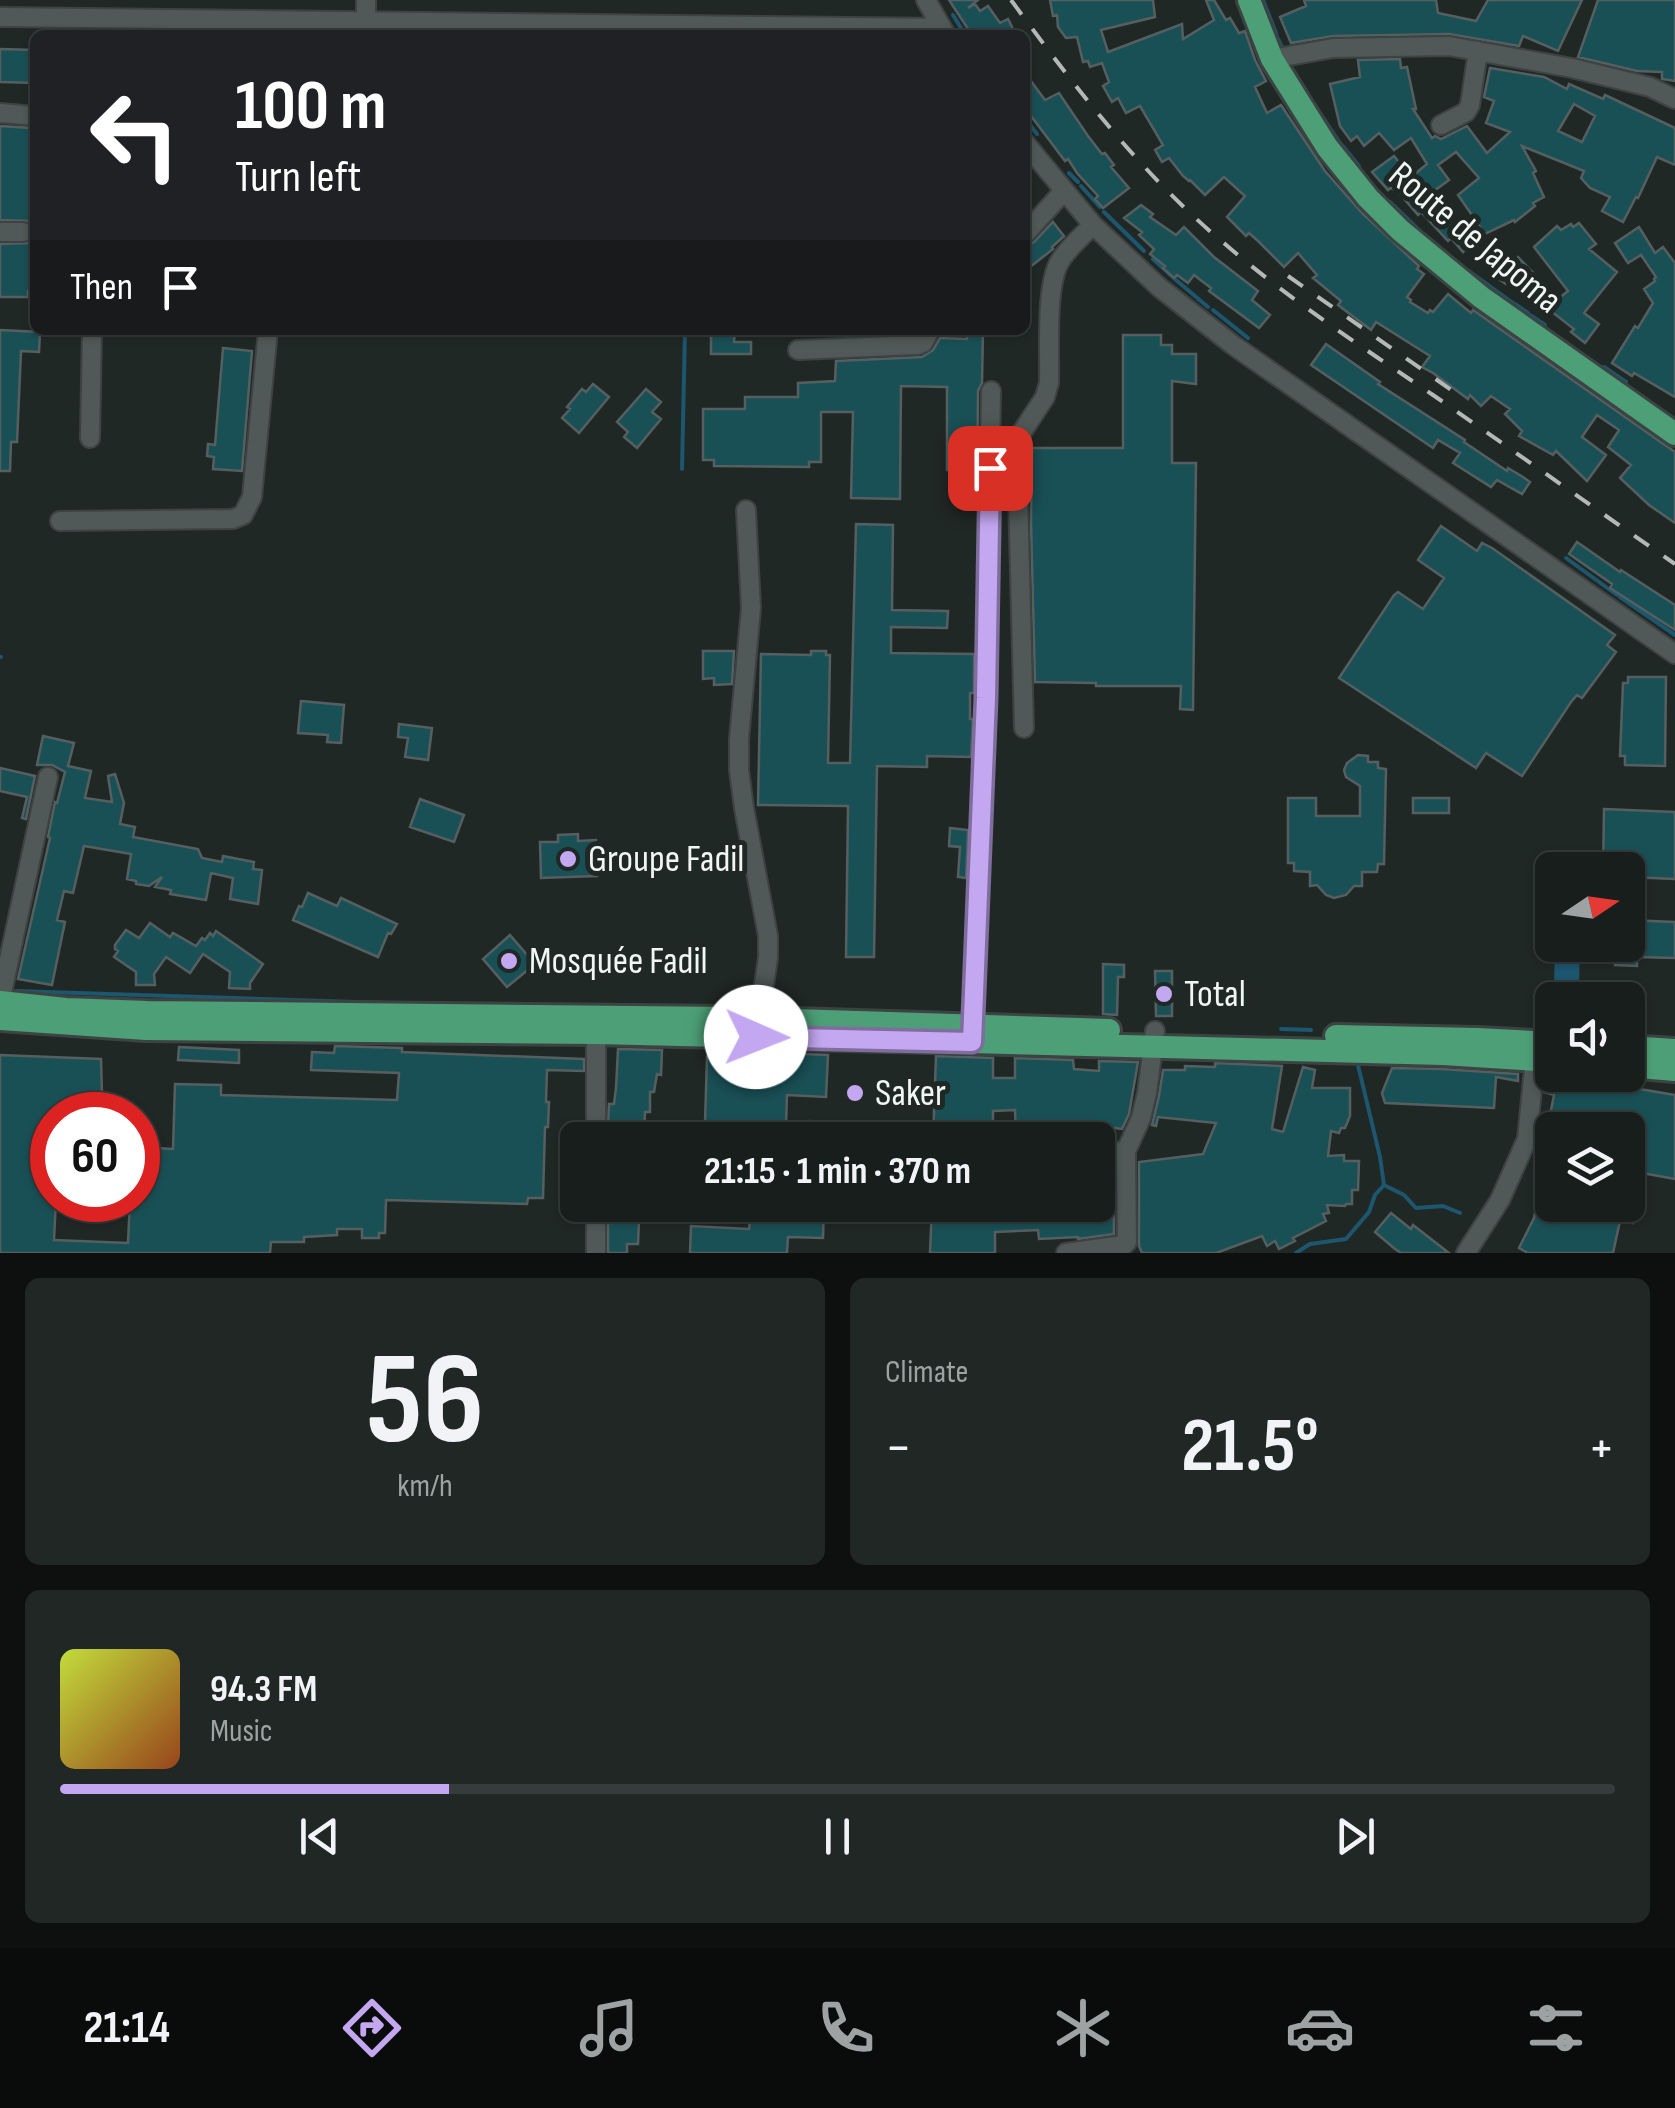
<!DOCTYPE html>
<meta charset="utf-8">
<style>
body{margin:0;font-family:"Sofia Sans Condensed",sans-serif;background:#212725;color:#f1f3f6;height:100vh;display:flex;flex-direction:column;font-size:38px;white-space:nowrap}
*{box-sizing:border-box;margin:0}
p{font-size:32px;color:#9fa2a3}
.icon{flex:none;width:55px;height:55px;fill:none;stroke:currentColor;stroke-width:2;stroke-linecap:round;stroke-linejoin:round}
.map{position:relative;height:1253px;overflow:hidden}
.sheet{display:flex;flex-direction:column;gap:25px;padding:25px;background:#0d100f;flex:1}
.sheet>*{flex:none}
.banner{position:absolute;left:30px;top:30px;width:1000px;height:305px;border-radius:15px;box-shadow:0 2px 8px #0004,0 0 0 2px #363c3b;background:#202124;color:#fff;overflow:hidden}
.needle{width:65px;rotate:77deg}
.buttons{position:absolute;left:1535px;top:852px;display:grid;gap:20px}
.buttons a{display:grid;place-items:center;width:110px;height:110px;border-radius:15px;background:#181e1c;box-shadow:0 2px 8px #0004,0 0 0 2px #363c3b;font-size:50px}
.speed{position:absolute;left:30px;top:1092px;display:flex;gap:20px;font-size:50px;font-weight:700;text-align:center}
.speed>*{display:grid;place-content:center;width:130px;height:130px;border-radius:50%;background:#181e1c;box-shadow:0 2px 8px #0004,0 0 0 2px #363c3b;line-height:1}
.speed .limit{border:15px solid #d22;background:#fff;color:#111}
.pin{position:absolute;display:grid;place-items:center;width:85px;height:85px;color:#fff;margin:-42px;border-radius:20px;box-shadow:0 5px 15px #0006}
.me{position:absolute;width:110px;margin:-55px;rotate:91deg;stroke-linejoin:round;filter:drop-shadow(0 0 8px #0008)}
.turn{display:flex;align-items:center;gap:35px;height:210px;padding:0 40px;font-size:45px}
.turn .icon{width:130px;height:130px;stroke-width:2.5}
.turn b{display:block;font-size:70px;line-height:85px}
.then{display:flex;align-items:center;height:95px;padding:0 40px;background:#0003;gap:20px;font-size:38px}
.big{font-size:75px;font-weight:700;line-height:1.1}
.sheet .tile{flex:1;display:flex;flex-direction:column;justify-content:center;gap:15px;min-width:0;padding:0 35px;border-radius:15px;background:#212725}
.sheet .dial{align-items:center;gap:0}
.dial b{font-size:130px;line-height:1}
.song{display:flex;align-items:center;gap:30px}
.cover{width:120px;height:120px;border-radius:15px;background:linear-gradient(135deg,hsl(70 70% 55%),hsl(20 70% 35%))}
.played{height:10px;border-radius:5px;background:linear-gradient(90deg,#c4a7f1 25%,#363c3b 25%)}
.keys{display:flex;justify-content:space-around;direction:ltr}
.heat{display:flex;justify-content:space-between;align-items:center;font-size:55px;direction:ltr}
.sheet .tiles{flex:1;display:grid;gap:25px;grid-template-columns:1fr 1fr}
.tile:last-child{grid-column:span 2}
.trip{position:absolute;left:560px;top:1122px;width:555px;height:100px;border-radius:15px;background:#181e1c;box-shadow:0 2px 8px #0004,0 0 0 2px #363c3b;font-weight:700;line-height:100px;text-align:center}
.tabs{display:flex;height:160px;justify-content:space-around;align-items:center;background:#0a0c0b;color:#9fa2a3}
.tabs .icon{width:70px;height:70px}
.tabs .current{color:#c4a7f1}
.tabs b{font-size:45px;color:#f1f3f6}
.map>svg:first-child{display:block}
.water{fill:#1d566f}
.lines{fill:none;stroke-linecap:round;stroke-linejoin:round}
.stream{stroke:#1d566f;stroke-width:4}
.building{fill:#195056;stroke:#565f60;stroke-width:2.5;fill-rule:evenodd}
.minor-casing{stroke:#3c4342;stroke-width:22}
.major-casing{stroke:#3c4342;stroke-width:28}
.minor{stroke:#505957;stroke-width:18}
.major{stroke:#4c9f76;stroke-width:22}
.rail{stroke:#b3b9b7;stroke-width:4;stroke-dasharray:18 18;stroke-linecap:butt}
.route-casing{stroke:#7f6d9d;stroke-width:25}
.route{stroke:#c4a7f1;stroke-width:18}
.poi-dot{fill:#c4a7f1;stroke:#202826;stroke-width:4}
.labels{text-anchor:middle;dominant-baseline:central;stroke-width:10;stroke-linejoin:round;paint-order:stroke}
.street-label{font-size:38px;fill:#f1f6f5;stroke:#202826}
.poi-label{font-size:38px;fill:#f1f6f5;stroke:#202826;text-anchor:start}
</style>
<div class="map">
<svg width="1675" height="1253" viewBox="0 0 1675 1253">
<rect width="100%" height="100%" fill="#202826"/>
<path class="water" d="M1555,945H1580L1579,987H1574L1568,993L1562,992L1560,986H1554Z"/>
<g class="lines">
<path class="stream" d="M1263,0L1276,33
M953,15L961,28
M1276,35L1284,51
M1293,70L1300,82
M1301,83L1308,94
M1312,101L1340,143
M1026,120L1037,134
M1342,145L1359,166
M1069,173L1078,182
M1081,186L1100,207
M1390,202L1420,231
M1104,212L1144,251
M1424,234L1463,267
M1153,259L1175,279
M1466,269L1513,303
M1176,280L1208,307
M1515,304L1528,313
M1213,310L1248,338
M1530,315L1545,325
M1604,367L1626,382
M682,469L685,330
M1566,558L1617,595
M1620,597L1675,635
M0,657H1
M16,991L386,1003
M406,1003L433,1004
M1281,1029L1311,1030
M1384,1185L1404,1195L1416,1208L1443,1206L1460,1213
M1296,1253L1310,1244L1346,1239L1369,1212L1375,1195L1384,1185L1380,1157L1357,1061"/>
</g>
<path class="building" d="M949,0H978L968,8L975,4L980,11L988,6L1000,23L1008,19L1016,35H972Z
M1050,0H1153L1155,17L1101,30L1108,52L1182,24L1183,39L1214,20L1206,0H1214L1226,20L1230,18L1239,33L1245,31L1255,60L1266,81L1255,87L1267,113L1281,105L1325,171L1362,213L1419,266L1417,269L1424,274L1407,297L1411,300L1410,302L1428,313L1430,310L1433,312L1448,294L1471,313L1473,310L1675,452V523L1649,505L1620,478L1631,465L1608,447L1619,430L1597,415L1582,437L1606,455L1587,481L1556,451L1553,455L1519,436L1522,431L1505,414L1510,409L1491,396L1481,406L1470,395L1468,399L1433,373L1422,367L1430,356L1376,322L1371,330L1338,305L1341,301L1313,278L1317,275L1298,253L1284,267L1258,241L1249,233L1246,236L1227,217L1245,196L1224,177L1205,195L1190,180L1189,181L1183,176L1169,158L1162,162L1155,150L1163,145L1140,106L1126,113L1118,98L1112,102L1103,86L1109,82L1102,63L1090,67L1088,61L1083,62L1077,37L1066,38L1058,27L1057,15L1053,16Z
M1304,0H1436L1438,13L1476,21L1488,0H1582L1558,51L1523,36L1519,46L1449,34L1333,36L1291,43L1280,17L1306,6Z
M1598,0H1675V81L1662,79V72L1637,71L1578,57Z
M0,49L35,50V83L0,82Z
M1400,59L1401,68L1407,67L1416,109H1413L1432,138L1435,136L1441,139L1467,126L1487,153L1510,132L1486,123L1494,101L1484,97L1490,68L1544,77L1567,89L1569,84L1603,99L1605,95L1675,128V165L1657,157L1638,198L1636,197L1623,222L1602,211L1610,197L1590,188L1581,178L1584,171L1522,146L1536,171L1533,173L1544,197L1533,203L1535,206L1515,222L1514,220L1485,234L1458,195L1479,178L1456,152L1438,165L1449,180L1430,194L1470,244L1463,252L1451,238L1448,241L1421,212L1418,215L1399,193L1391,188L1388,190L1372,172L1394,156L1411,177L1427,164L1411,138L1394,150L1379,133L1364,146L1357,136L1351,141L1340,126L1330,84L1360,77L1358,60ZM1574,104L1595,116L1582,142L1558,131Z
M1025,73L1045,100L1059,93L1088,136L1102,154L1105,153L1114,165L1111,167L1129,188L1103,208L1095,199L1098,196L1077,173L1068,159L1065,161L1025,108Z
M0,126L32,128V135H35V230L28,221L0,220Z
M1141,205L1153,214L1150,217L1176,235L1184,227L1214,257L1258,291L1252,300L1270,315L1259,328L1209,291L1211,288L1194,275L1188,283L1177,275L1174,278L1163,268L1165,266L1150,254L1154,249L1139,235L1142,232L1124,218Z
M1053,222L1064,236L1052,247L1053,249L1025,271V246L1034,242Z
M1579,223L1596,244L1589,249L1617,272L1584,313L1599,324L1585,343L1571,332L1574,329L1542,304L1537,307L1509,281L1506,284L1496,277L1505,265L1508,268L1518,257L1558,299L1568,291L1534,247L1557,226L1561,230L1571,224L1573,227Z
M1639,227L1655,253L1663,247L1675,263V397L1634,373L1632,376L1612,363L1635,326L1638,328L1653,303L1644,289L1655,281L1654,279L1656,277L1641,255L1628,263L1615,243Z
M35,234V291H28V297H0V244L28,243Z
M0,330L40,332L39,352L21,351L17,442H11L10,471H0Z
M711,330H735L734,342H751V354H711Z
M967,330H983L982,383L978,391L977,486H964V470H947V387L901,386L900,499L851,498L853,412H821V462H809V467L714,466V460H703V409H745V397H798V383L835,381L836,361L922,357L933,350L940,338L967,339Z
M1123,335H1161V345H1172V354H1196V384L1172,381V463H1196L1193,710L1180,709L1181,686H1096V683L1035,682L1031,523L1032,448H1123Z
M1326,344L1380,382L1378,384L1465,440L1464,442L1507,471L1508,468L1523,477L1530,482L1522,494L1497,480L1491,487L1453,463L1460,453L1438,440L1433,448L1311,365Z
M223,348L252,351L242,471L213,469L214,457L207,456L208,444L215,445Z
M593,384L609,397L579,433L562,418L570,409L567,407L582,389L586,392Z
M646,389L661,402L652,412L661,419L637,448L624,437L628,432L617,422Z
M856,524L893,525L892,610L948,611L947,628L891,627V653L974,654V693H970V719H973L971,757L927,756V767L877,766L874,957H846L848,806L758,805L761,654L811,655V651H826V655H830L828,763H850Z
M1441,526L1477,551L1482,543L1492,548L1615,635L1607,645L1616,652L1582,698L1577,695L1571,702L1522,776L1486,753L1476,768L1339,678L1394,595L1398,592L1423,609L1444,578L1418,560Z
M1577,542L1620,572L1621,570L1675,605V630L1610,588L1612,584L1569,554Z
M703,651H734L732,684L714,685V678L703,679Z
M1628,677H1666L1665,766L1625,765V756H1620L1623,683H1628Z
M301,701L344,705L341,743L327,742L328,735L298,733Z
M399,724L432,728L428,760L405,757L408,738L398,737Z
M43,736L74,743L68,766L91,771L85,798L112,802L108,776L115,774L124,803L120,824L135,827L133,837L198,849L202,858L222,862L223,856L254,862L253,869L262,870L258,904L230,899L233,878L211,873L206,900L170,894L171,890L155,887L162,877L149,886L136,884V881L127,879L131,854L84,846L73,893L64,891L57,920L65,922L52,985L18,979L50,838L48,837L55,802L57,803L65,772L52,765H37Z
M1358,755L1368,756V762H1378V768L1386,769L1384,864H1378L1377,872H1362V886H1354L1346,895L1334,898L1326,895L1317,885L1310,886V872L1294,871V863H1288V798H1316V816H1360V786L1346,777L1344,770L1347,763Z
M0,768L35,776L26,819L22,818L27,797L0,791Z
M1413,798H1449V813H1413Z
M420,799L464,815L454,842L410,827Z
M1604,809L1675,812V879L1628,877V870H1603Z
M950,828L968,830L966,878L958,877L960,847L949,846Z
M578,834V841L596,840L597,876L541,878L540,842H558V835Z
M308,893L337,906L341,898L397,924L391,934L388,933L378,957L293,920L299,906L302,907Z
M1628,920L1675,922V958L1637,957V966L1615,965V945H1628Z
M150,923L170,937L173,933L196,946L202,938L205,940L210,933L213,936L216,931L263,964L250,983V989L229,988L230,972L203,954L190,973L166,957L154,974L155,985H136V972L114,957L118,951L115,949V945L126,930L139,938Z
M510,935L535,964L507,987L483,959Z
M1103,964L1124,965V977H1118L1117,1015L1103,1014Z
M1155,971H1172V1016H1156Z
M335,1046L402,1048V1052L584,1059V1071L547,1070L546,1102H549L548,1127H545L543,1198H528L527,1204L386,1200L385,1233H379V1238H362V1229H337V1235L304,1237V1242H271L270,1253H0V1055L101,1059L102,1095H97L96,1115H52V1200H56L54,1240L128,1243L130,1200H138V1164H157V1148L173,1149L175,1084L221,1085V1095L397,1100L399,1073L311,1070L312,1052L334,1053Z
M179,1047L239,1050V1063L178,1060Z
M618,1049L662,1050L661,1075L657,1074L654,1092H650V1112H645L644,1136H641V1140H615L616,1127H608L609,1104H614L616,1088Z
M802,1054L828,1055L826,1097L787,1095L786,1125H810V1121L826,1122L825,1140H700V1123H705L707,1057L802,1060Z
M936,1056L993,1058V1078H1015V1058L1073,1060L1074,1069L1099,1071V1061L1138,1062L1129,1114L1122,1129L1114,1128L1112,1139L1016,1140L1015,1110L993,1111V1130H960L961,1140H933Z
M1215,1063L1282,1066L1272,1129L1283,1132L1303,1067L1315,1070L1312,1088H1350V1116L1345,1128H1341L1339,1133L1331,1131L1328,1156L1344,1155V1161H1359L1358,1190H1352V1204H1346L1345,1206L1327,1205L1329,1213L1323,1214L1326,1221L1293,1238L1295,1241L1279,1249L1275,1241L1267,1246L1262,1236L1216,1253H1142L1139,1246V1162L1203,1154L1216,1123L1158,1117L1156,1126L1152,1125L1159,1096L1163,1070H1185V1066L1215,1067Z
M1392,1068L1442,1069L1518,1074V1081L1496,1077L1494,1108L1385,1103L1382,1093Z
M1557,1075L1675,1095V1179L1642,1173L1633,1223L1620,1221L1613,1253H1528L1519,1248L1534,1218L1547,1152H1552V1205H1628V1130H1547L1554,1095L1544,1092L1546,1079L1556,1082Z
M1098,1165H1114V1234L1078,1239V1237L1039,1239L1038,1230L995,1232V1253H930L932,1205H1098Z
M615,1205H637L635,1221H639L638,1244H627V1253H608V1223H613Z
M753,1205H824L823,1238L788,1237L787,1253H690L691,1226L749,1229L750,1221H752Z
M1391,1213L1411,1229L1413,1225L1449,1253H1401L1395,1249L1375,1232Z"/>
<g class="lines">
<defs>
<path id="minor" d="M926,0L946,35
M0,17L942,28
M366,22V0
M1272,59L1333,48L1449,46L1572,68L1650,87L1675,99
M0,113L35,116
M1441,125L1466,112L1470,105L1478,51
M1025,143L1093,225L1159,287L1233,345L1675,654
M0,232H23
M1025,234L1063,192
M798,350L918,345L923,343L930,330
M90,438L92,330
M746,510L751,608L739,739V770L744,808L768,936V958L757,1031
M60,521L233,519L243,515L252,497L268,330
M1024,728L1017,455L1022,432L1045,397L1049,383C1050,352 1045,286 1060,261C1068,248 1082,236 1093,225
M0,1002L48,777
M596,1033V1140
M972,1035L986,698L991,391
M1098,1153L1126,1151
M596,1205V1253
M1066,1253L1124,1245L1127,1242L1126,1151L1141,1118L1147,1093L1155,1031
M1466,1253L1500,1200L1527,1139L1536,1049"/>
<path id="major" d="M1249,0L1272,59L1327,147L1368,198L1400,230L1481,297L1675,434
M0,1002L66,1009L147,1012L732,1018L1109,1030
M0,1019L146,1029L596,1033L971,1042L1443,1054L1552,1061
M1336,1036L1477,1039L1552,1043
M1628,1047L1675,1050
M1628,1066L1675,1070"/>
</defs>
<use href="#minor" class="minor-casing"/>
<use href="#major" class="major-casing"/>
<use href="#minor" class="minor"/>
<use href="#major" class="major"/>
<path class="rail" d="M1011,0C1075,87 1141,174 1225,244C1290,300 1362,347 1433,395C1514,451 1594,508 1675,564
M1288,276L1460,396"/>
</g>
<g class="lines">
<defs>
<path id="route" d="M756,1037L972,1042L986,698L990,468"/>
</defs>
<use href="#route" class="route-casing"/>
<use href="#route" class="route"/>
</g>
<g class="poi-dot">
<circle cx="568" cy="859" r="10"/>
<circle cx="509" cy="961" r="10"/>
<circle cx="1164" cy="994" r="10"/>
<circle cx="855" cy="1093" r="10"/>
</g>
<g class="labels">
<g class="street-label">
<text transform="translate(1475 238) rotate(40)">Route de Japoma</text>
</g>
<g class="poi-label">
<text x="588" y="859">Groupe Fadil</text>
<text x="529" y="961">Mosquée Fadil</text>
<text x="1184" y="994">Total</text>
<text x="875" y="1093">Saker</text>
</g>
</g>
</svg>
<div class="buttons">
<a><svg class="needle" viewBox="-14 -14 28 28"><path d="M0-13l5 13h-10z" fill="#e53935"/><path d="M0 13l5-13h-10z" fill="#9fa2a3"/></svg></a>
<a><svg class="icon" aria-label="sound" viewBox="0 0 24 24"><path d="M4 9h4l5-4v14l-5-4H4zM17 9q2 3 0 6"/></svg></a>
<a><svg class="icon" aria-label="layers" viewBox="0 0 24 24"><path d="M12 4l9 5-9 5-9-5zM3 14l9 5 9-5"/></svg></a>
</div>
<div class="speed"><div class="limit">60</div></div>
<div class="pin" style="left:990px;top:468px;background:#d93025"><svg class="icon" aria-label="arrive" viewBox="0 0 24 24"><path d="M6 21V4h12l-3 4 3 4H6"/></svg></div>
<svg class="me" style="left:756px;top:1037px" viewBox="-20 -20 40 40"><circle r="19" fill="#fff"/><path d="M0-13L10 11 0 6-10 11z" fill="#c4a7f1"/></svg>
<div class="trip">21:15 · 1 min · 370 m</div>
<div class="banner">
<div class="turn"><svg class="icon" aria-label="left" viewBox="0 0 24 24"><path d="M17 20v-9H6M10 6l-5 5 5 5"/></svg><div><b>100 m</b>Turn left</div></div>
<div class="then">Then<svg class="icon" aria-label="arrive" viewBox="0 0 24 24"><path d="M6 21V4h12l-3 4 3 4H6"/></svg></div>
</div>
</div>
<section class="sheet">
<div class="tiles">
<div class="tile dial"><b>56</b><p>km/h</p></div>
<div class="tile"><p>Climate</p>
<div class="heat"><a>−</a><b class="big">21.5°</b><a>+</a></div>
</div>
<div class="tile">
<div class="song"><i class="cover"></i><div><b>94.3 FM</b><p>Music</p></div></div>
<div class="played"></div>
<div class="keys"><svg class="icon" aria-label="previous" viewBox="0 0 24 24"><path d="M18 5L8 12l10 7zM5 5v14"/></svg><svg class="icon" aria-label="pause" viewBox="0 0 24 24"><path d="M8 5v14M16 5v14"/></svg><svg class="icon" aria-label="next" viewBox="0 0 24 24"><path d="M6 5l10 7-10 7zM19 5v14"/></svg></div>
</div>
</div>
</section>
<nav class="tabs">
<b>21:14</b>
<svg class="icon current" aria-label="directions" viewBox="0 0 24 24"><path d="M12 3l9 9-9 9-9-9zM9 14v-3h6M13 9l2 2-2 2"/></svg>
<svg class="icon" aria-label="music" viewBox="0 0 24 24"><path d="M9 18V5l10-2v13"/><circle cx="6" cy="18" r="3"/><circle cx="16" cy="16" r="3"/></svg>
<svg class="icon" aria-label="phone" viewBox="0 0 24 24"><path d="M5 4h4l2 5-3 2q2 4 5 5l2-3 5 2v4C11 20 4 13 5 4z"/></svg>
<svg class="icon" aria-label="climate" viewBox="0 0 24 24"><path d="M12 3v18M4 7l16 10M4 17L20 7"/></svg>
<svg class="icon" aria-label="car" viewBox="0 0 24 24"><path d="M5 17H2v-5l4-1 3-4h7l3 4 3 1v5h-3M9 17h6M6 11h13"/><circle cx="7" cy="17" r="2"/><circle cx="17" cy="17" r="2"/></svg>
<svg class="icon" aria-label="filters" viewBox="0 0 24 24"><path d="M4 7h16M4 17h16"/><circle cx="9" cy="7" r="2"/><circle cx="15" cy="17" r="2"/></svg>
</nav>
